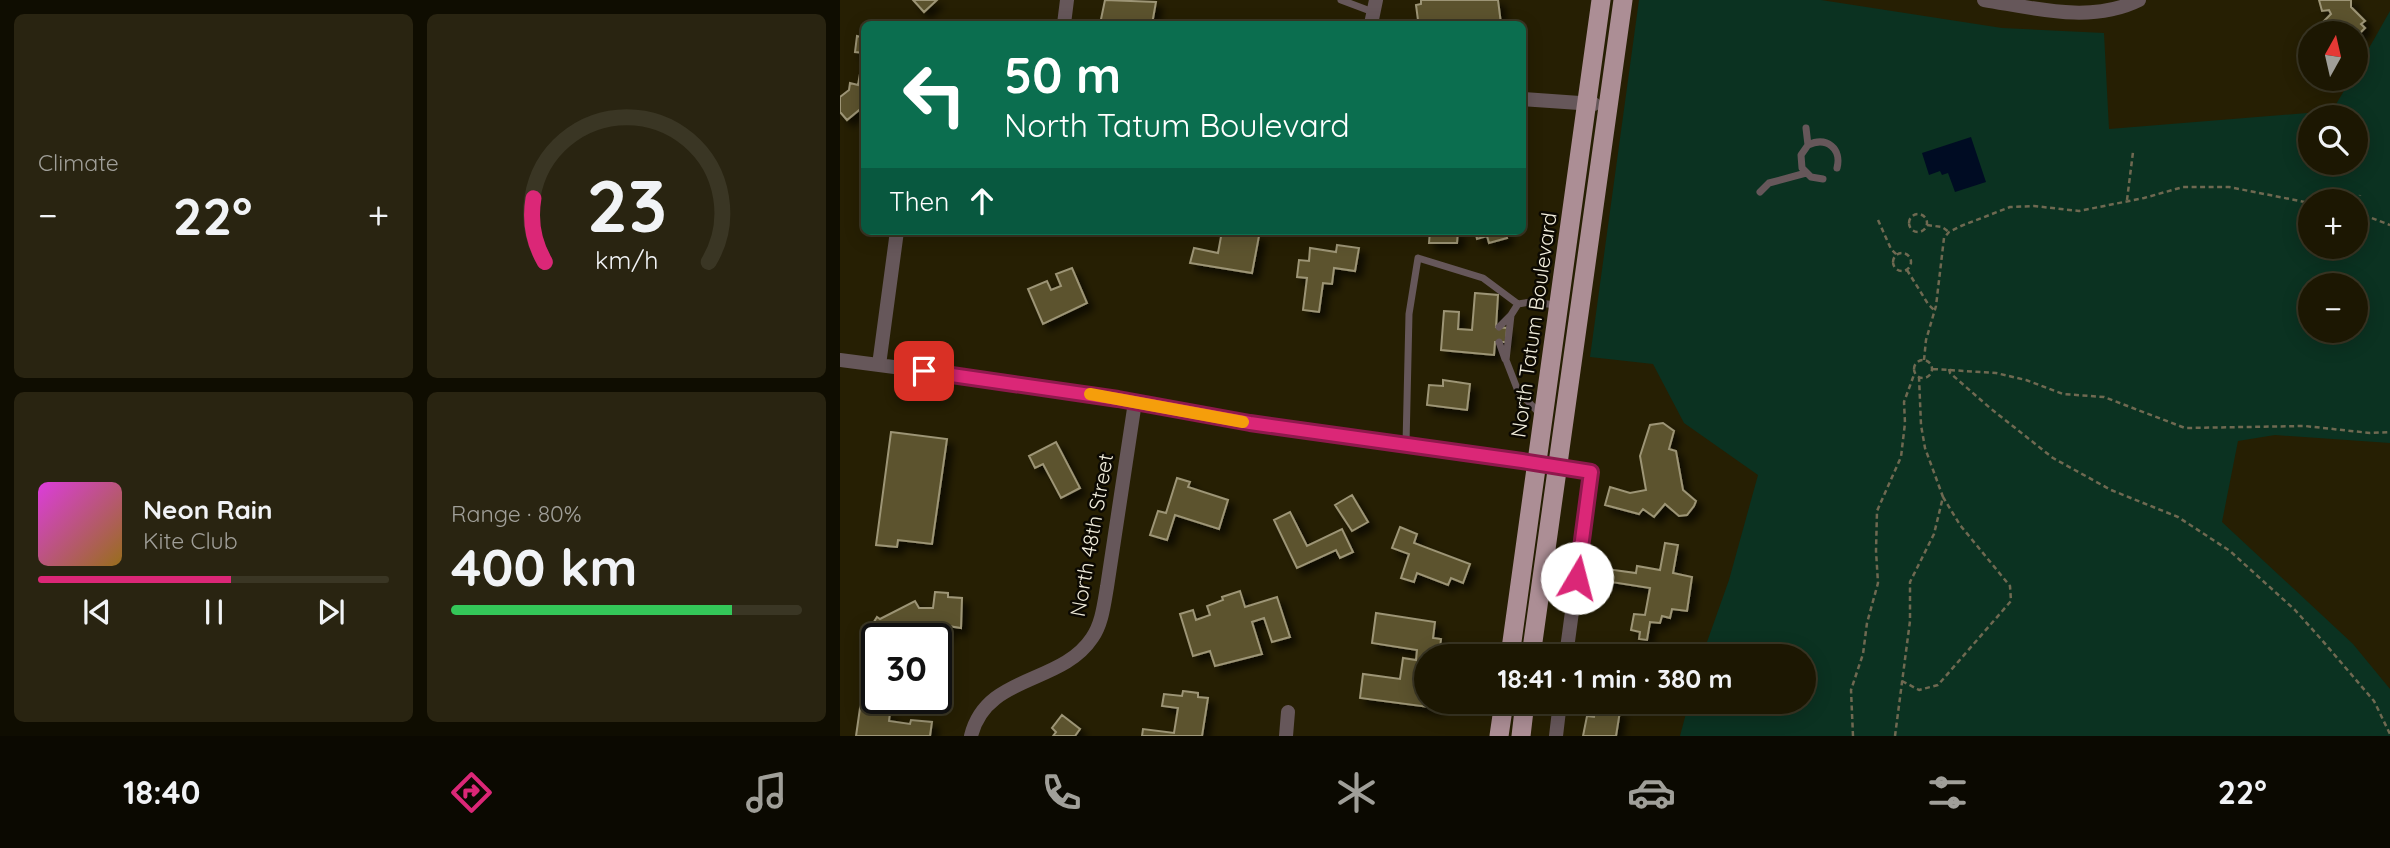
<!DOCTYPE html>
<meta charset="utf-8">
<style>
body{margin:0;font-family:Quicksand,sans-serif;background:#292411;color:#f1f3f6;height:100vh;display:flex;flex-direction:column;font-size:26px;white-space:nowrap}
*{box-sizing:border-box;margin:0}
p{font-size:23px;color:#a09f99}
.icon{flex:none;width:38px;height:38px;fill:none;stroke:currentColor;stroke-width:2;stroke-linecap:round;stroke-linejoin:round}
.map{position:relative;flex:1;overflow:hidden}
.details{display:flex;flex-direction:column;gap:14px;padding:14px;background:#0f0d01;width:840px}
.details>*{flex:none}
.banner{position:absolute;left:21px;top:21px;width:665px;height:214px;border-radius:10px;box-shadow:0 4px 18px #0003,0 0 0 2px #3a3624;background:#0b6e4f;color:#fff;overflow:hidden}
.needle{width:46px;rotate:8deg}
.tools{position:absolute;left:1458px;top:21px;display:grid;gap:14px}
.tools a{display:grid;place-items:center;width:70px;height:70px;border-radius:50%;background:#1c1702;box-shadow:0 4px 18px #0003,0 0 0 2px #3a3624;font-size:35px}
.speed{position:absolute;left:21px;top:623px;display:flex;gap:14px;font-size:35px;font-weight:700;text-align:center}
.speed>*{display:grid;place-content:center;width:91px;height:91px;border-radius:50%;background:#1c1702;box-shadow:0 4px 18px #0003,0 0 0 2px #3a3624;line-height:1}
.speed .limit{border:4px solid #111;border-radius:10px;background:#fff;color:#111}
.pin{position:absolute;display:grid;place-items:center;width:60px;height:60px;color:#fff;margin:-30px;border-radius:14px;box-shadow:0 4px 10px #0006}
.me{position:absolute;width:77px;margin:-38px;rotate:8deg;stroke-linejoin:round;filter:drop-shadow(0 0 5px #0008)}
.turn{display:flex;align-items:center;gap:24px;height:147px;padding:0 28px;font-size:32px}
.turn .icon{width:91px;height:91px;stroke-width:2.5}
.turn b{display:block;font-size:49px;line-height:60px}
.then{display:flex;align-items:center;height:66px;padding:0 28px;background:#0003;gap:14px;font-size:26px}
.big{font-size:52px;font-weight:700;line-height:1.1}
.details .tile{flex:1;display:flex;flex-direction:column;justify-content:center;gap:10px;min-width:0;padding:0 24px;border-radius:10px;background:#292411}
.details .dial{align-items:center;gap:0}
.dial svg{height:182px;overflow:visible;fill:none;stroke:#3a3624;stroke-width:7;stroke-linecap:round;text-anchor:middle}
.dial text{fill:#f1f3f6;stroke:none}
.song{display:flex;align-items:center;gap:21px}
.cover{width:84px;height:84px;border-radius:10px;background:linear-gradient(135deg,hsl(300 70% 55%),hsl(40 70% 35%))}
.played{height:7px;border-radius:4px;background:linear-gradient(90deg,#db2777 55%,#3a3624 55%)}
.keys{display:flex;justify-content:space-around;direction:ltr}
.heat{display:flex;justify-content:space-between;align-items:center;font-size:38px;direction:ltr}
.charge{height:10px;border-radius:5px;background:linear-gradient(90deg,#34c759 80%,#3a3624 0)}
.details .tiles{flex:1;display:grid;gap:14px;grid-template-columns:repeat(2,1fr)}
.trip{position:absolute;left:574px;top:644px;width:402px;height:70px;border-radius:35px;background:#1c1702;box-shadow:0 4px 18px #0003,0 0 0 2px #3a3624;font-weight:700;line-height:70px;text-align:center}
.dock{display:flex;height:112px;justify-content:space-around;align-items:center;background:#0b0901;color:#a09f99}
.dock .icon{width:49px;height:49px}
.dock .active{color:#db2777}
.dock b{font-size:32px;color:#f1f3f6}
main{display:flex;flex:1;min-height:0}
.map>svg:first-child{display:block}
.green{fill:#0b3221;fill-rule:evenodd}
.water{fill:#000c23}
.building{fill:#5c532d;stroke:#9d9576;stroke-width:2;filter:url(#shadow)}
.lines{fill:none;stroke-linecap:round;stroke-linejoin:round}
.path{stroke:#6f6951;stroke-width:2.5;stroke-dasharray:5 3.5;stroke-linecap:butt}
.service{stroke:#66575a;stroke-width:7}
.minor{stroke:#66575a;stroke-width:14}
.primary{stroke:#ac8e95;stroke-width:19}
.route-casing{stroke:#8e194d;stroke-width:18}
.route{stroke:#db2777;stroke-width:12}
.slow{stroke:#f59e0b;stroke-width:12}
.labels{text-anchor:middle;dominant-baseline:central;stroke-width:5;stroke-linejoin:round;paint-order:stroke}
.street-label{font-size:21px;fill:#f1eddc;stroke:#0c0902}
</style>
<main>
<section class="details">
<div class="tiles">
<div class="tile"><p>Climate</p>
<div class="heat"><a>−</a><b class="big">22°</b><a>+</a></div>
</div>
<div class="tile dial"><svg viewBox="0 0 100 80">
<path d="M14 69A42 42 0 1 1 86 69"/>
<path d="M14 69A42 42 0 0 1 9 41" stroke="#db2777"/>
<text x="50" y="56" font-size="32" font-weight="700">23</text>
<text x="50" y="72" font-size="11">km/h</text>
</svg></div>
<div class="tile">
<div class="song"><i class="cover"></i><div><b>Neon Rain</b><p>Kite Club</p></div></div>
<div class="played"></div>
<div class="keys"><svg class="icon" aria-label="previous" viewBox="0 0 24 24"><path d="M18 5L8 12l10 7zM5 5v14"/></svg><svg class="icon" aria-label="pause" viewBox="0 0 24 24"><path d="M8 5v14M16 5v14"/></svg><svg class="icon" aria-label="next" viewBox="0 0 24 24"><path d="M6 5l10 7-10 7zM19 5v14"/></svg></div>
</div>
<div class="tile"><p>Range · 80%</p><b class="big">400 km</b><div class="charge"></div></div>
</div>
</section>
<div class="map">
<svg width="1550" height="736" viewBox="0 0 1550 736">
<defs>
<filter id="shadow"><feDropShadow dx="6" dy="6" stdDeviation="3.5" flood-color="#0009"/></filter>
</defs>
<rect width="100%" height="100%" fill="#261f03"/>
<path class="green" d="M799,0H981L1162,28L1264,33L1269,129L1492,111L1511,79H1516V71L1550,11V443L1435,435L1398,441L1382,522L1513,644L1550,689V736H840L849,702H964V656H862L889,580L918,475L844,423L813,364L750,357ZM1470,117H1516V163H1470ZM1470,201H1516V247H1470ZM1470,285H1516V331H1470Z"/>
<path class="water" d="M1131,137L1146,182L1115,192L1108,173L1102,175L1100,171L1089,175L1082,153Z"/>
<path class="building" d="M73,0H97L84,12Z
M265,0L316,2L312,24H260Z
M581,0H658L661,24H569V21L578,20L576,5L581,4Z
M1479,0H1511V7L1525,21L1521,24L1525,28L1516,37V33H1484L1478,27L1491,14L1489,10L1482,11Z
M17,36L24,38V53L15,52Z
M24,64V106L7,120L0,112V97L9,90L10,83L18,85L21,68Z
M382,231L419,236L412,273L350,263L354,248L378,253Z
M590,231H618L617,243H589Z
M635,231H665L667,238L649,243L647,236L637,239Z
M497,245L519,248L515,271L494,268L492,284L483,283L479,312L463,310L467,278L457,277L459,260L469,261L470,248L496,252Z
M232,268L247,303L203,324L188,289L207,281L211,290L221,286L216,274Z
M635,293L658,295L656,327L667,328L666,342H655L654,355L601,350L604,311L619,312L618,329L632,330Z
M603,380L630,384L627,410L587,405L589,385L603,386Z
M823,423L834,431L829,449L836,451L843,490L856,501L854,506L847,515L839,516L825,504L814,517L803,509L799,514L765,505L770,487L790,493L806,490L800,456L810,425Z
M51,432L107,439L92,544L58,540L57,547L36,545Z
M216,442L240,488L221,498L203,464L195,468L189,456Z
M337,478L350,482L348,487L388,500L379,529L335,515L327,540L310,535L318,511L326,513Z
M512,495L528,522L512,531L495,505Z
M450,512L467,546L502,529L513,552L500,558L496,550L457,568L434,520Z
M560,527L577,534L574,543L630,564L623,583L611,578L608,585L577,573L574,582L561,578L569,554L552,548Z
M825,543L838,545L833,573L852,577L847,611L832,609L830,618L822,616L820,623L810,622L807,640L799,639L800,632L791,630L794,614L805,615L810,588L765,581L767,569L796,573L797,566L820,570Z
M400,591L405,607L437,597L450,637L432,642L424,618L412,622L422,654L375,666L370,651L353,656L340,614L353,610L356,620L370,615L367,606L383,600L382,597Z
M95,592L108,593V597L122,598L121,628L108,626L107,635L85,632L78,637L75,632L63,639H37V658L27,652L32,643L24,638L37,617L40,619L75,601L79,608H93Z
M536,613L595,622L593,638L601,639L599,656H586V702H597L596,708L520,698L523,674L560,679L563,658L576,660L577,650L532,643Z
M343,691L358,693V697L368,698L362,736H302L303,729L334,733L338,708L322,706L324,694L342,696Z
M22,694L37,696L35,710L50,713L49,721L70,724L71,720L92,722L90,736H16Z
M756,707L780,711L776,736H743L747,716L754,717Z
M222,715L240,729L235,736H213L216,732L212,728Z"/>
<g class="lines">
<path class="path" d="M1287,200L1293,152
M1516,212L1550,225
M1516,212L1520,195
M1069 223a9 9 0 1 1 18 0a9 9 0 1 1-18 0Z
M1038,220L1051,249L1057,255
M1087,225L1102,227L1109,232
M1053 262a9 9 0 1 1 18 0a9 9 0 1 1-18 0Z
M1067,270L1088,304L1094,310
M1084,360L1086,340L1096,306L1104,238L1109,232L1121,226L1170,207L1194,206L1239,211L1304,198L1343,187H1389L1470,203
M1074 369a9 9 0 1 1 18 0a9 9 0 1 1-18 0Z
M1093,369L1156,373L1186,380L1223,394L1264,397L1345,428L1465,426L1530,433L1550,432
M1109,369L1110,373L1150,408L1213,458L1271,490L1338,517L1390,551L1455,610L1481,639L1534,701L1550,734
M1062,681L1079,690L1098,685L1171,601L1170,586L1120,525L1103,497
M1013,736L1011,690L1023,654L1027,623L1038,583L1036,551L1037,511L1061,457L1065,423L1064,402L1075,372
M1055,736L1070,621V582L1094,534L1103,497L1085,448L1081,425L1079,377"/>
<path class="service" d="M501,0L533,12
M966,128L968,145
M983,179L971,177L962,168L961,155L968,145C987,136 1002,149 997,168
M920,192L929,183L966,173
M659,327L671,315
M659,342L665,359
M700,414L678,391L666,360L671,315L678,304L691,302L716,305
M566,444L569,314L578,258L643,278L678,304"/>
<path class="minor" d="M1144,0C1194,8 1251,24 1299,0
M224,24L227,0
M531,24L536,0
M682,99L754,104
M0,360L191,385L410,423L682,461L751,472L726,656
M39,365L57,231
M131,736C146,674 221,685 252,638C262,624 264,604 267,587L295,402
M446,736L448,712
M716,736L720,702"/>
<path class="primary" d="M670,656L761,0
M691,656L783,0
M659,736L664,702
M681,736L685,702"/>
</g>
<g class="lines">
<defs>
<path id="route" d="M84,371L278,399L410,423L682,461L751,472L737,578"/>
</defs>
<use href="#route" class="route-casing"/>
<use href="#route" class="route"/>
<path class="slow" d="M250,394L403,422"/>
</g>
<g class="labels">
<g class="street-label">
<text transform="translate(693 325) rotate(-82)">North Tatum Boulevard</text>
<text transform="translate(251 535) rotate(-80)">North 48th Street</text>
</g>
</g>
</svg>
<div class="tools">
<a><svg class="needle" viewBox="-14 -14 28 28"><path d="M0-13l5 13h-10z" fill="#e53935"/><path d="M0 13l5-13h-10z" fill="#a09f99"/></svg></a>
<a><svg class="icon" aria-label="search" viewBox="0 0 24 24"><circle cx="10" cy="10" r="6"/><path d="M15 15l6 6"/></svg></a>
<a>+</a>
<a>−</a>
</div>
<div class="speed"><div class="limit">30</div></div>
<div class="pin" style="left:84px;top:371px;background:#d93025"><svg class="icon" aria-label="arrive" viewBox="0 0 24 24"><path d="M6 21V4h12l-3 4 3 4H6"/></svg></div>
<svg class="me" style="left:737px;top:578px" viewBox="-20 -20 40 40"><circle r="19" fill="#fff"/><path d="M0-13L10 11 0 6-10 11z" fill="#db2777"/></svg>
<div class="trip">18:41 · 1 min · 380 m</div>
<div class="banner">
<div class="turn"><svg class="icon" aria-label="left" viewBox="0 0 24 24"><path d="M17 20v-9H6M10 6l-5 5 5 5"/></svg><div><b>50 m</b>North Tatum Boulevard</div></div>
<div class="then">Then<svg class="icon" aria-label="ahead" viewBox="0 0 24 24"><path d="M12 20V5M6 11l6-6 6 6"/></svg></div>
</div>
</div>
</main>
<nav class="dock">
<b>18:40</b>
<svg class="icon active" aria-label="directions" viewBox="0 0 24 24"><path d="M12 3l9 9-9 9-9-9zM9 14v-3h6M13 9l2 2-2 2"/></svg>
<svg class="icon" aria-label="music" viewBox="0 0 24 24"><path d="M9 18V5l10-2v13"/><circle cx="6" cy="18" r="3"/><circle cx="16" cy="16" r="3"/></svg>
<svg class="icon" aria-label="phone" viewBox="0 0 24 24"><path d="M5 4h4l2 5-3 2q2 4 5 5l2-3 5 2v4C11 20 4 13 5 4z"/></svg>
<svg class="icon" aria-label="climate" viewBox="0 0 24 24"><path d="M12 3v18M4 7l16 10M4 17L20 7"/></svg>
<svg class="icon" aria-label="car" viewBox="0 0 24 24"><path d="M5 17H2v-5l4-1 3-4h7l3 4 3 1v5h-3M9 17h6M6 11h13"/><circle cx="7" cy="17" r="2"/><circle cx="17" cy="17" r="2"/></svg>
<svg class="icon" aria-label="filters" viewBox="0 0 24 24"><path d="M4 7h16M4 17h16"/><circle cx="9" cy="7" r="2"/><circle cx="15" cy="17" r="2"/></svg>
<b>22°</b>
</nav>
